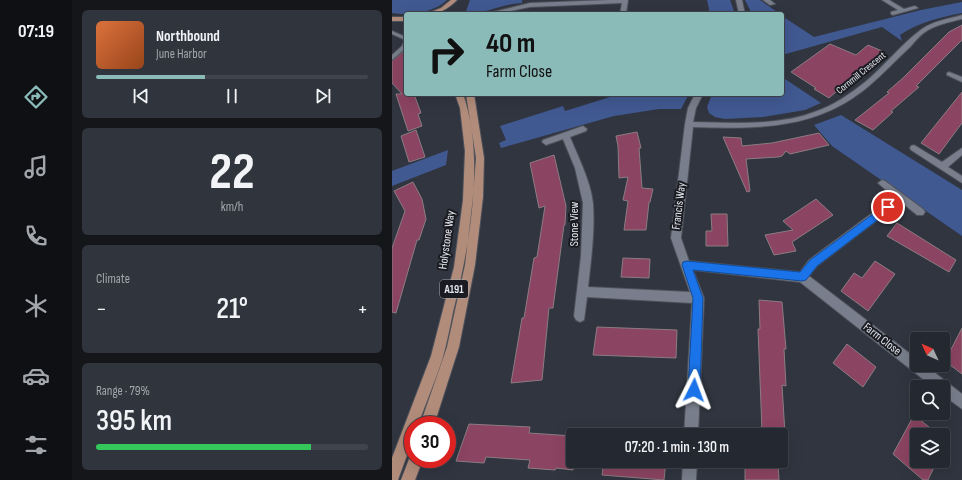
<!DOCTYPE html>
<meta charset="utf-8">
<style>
body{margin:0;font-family:"Sofia Sans Condensed",sans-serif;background:#30343c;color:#f1f3f6;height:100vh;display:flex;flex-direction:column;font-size:15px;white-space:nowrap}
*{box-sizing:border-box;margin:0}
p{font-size:13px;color:#a3a6ab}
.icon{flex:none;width:22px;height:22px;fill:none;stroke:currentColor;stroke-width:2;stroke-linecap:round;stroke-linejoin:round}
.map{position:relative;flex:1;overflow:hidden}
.panel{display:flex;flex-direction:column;gap:10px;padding:10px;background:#14161a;width:320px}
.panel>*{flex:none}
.banner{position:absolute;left:12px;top:12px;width:380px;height:84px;border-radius:4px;box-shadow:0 4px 16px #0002,0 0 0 1px #41444c;background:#8bbbb9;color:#111;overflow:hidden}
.needle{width:26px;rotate:314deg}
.fabs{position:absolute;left:518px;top:332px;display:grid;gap:8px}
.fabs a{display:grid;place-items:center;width:40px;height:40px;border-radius:4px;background:#242830;box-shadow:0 4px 16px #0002,0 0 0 1px #41444c;font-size:20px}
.speed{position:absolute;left:12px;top:416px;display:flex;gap:8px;font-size:20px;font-weight:700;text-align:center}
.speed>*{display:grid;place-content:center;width:52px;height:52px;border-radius:50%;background:#242830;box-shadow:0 4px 16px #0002,0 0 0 1px #41444c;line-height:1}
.speed .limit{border:6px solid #d22;background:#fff;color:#111}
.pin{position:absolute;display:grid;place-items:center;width:34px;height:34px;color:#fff;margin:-17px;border:2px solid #fff;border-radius:50%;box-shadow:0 1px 4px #0007}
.me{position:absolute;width:44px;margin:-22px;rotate:3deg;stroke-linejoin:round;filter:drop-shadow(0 0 3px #0008)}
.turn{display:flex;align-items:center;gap:14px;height:84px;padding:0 16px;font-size:18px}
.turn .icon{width:52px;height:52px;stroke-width:2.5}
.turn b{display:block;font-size:28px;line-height:34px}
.big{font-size:30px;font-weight:600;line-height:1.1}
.panel .tile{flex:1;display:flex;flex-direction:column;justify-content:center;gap:6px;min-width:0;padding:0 14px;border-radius:6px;background:#30343c}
.panel .dial{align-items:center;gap:0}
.dial b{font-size:52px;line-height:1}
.song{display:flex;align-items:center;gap:12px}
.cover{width:48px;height:48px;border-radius:6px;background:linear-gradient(135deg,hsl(20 70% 55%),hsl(20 70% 35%))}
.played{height:4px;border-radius:2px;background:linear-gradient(90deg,#8bbbb9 40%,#41444c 40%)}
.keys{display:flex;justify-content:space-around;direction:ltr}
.heat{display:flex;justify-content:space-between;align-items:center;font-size:22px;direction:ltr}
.charge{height:6px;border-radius:3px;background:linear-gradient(90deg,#34c759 79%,#41444c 0)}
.trip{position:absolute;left:174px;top:428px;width:222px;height:40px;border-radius:4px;background:#242830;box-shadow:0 4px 16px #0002,0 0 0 1px #41444c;font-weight:600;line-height:40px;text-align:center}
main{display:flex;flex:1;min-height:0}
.dock{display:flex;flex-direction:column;width:72px;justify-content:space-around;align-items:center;background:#0e1013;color:#a3a6ab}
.dock .icon{width:28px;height:28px}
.dock .active{color:#8bbbb9}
.dock b{font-size:18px;color:#f1f3f6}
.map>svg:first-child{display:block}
.green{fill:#415991}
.building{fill:#8b4461;stroke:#8c7c82}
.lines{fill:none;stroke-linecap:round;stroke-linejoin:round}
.service-casing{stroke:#4d515a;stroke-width:2}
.minor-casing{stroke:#4d515a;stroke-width:2}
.primary-casing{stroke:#4d515a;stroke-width:2}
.service{fill:#787e8b;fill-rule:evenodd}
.minor{fill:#787e8b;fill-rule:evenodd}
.primary{fill:#b18c7b;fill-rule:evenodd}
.route{fill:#1a73e8;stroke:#114b97}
.labels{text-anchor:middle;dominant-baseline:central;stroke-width:4;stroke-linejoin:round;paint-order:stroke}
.far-street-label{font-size:10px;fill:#e4e7ef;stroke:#1a1c21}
.shield{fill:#1a1c21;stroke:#a7aab1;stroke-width:1}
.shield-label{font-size:11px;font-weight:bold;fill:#e4e7ef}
.street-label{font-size:12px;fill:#e4e7ef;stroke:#1a1c21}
</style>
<main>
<nav class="dock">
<b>07:19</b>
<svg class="icon active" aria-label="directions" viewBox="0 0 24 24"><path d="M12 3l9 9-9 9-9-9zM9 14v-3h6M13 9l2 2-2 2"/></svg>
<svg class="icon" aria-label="music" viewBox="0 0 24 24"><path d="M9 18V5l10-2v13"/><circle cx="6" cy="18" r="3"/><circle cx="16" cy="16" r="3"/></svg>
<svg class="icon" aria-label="phone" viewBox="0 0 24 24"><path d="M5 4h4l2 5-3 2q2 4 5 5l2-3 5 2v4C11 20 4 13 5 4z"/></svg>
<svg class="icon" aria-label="climate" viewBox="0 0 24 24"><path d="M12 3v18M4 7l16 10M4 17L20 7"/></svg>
<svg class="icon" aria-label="car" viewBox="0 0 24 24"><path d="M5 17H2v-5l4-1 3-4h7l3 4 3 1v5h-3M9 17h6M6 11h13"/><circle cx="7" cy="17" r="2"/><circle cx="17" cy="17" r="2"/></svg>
<svg class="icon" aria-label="filters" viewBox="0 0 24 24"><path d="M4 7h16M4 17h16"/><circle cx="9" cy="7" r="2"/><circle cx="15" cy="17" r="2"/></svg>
</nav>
<section class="panel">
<div class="tile">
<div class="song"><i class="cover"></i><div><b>Northbound</b><p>June Harbor</p></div></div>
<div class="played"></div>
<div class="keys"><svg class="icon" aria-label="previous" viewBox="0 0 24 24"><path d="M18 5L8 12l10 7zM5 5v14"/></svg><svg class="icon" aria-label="pause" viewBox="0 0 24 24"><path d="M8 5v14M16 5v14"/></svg><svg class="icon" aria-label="next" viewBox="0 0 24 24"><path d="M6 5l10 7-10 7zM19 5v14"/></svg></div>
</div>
<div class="tile dial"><b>22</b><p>km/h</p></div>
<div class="tile"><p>Climate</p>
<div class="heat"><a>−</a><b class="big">21°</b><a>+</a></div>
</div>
<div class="tile"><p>Range · 79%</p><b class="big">395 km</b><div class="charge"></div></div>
</section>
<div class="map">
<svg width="570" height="480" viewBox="0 0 570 480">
<rect width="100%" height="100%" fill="#303540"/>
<path class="green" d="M0,0H55C41,13 18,16 0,13Z
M78,0H130V3C109,4 94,14 73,14Z
M315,0H338L343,14H318Z
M353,0H368L388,14H360Z
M570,2V13C549,17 525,23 508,35L510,41L490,27L390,55V16L422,37L529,10Z
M390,77L429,103L413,110L371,117L333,119L323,117L317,113L315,107L320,94H390Z
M228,94H297L289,109H267L222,116L109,148L107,143L114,140L108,126L171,106L173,111Z
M449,115L570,190V236L440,146L422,125Z
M56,150L54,165L0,186V171Z"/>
<path class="building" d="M570,25V40L524,86L527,87L499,111L501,112L481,130L463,120L497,93L495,92L511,78L557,32Z
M438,44L464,55L476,45L490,51L437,98L422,89L424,88L399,72Z
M11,52L14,55V94H22L29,113L26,114L30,126L16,131L4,94H10L0,83V61Z
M570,92V123L547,154L529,143Z
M24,130L33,157L17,162L9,136Z
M245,132L249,148H247L250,188L261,189L258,202H257L254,230H232L236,201L231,200L236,177L227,178L226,146L224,136Z
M427,133L437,145L398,154L394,151L390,156L386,157L354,159L358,191L355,192L331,137L349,138L350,146L380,143Z
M162,155L174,206L173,225H172L161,308H157L150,380L119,383L130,318H132L142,258L145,257L153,206L147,208L138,163Z
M21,182L30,199L34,219L27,240H25L4,313L0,312V248L13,211L2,191Z
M424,199L441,215L400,242L404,251L382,255L373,235L401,230L391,221Z
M319,214H335L336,246H314V231H320Z
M505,223L564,260L557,272L495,236Z
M231,258L258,259L257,278L229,277Z
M483,261L503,274L476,311L449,291L462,273L470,278Z
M367,300L390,302L394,349H392L394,386L390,385L393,434L370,431L366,329H368Z
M205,327L285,330L284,358L201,355Z
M570,328V374L553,361Z
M455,344L484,367L471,387L441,363Z
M522,415L547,435H525V461H545L536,480H531L501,454Z
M77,424L138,427L137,433L181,436V470L164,468L163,470L136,468L138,460L94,457L92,463L64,461Z
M212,461H274L272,480L210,475Z
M353,461H386L387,480H353Z"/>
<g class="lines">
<defs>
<path id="service" d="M0,31L14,37V48L0,60V55L10,46L12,41L11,39L0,34Z"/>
<path id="minor" d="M217,0H236L234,14H228L230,3L138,7L104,14H93L138,3Z
M344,0H350L353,14H347Z
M371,0H378L383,4L378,5Z
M490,0H497L512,9L523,6L526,8L501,15L499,14V12L506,10Z
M570,15V19C558,22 547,24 536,30C529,34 523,41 518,47C505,59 492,73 478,85C426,130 366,129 301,127L289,238L297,261L408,272L417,260L502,197L486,183L490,180L493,181L531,209L533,212L531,215H525L509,202L425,266L417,276L525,359V365H533L570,394V409L551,395V387H541L408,282L301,270L312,298L306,435H292L300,303L195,297L192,320L188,322L184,320L182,316L189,256L191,203L183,168L171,139L154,145L150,142L151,140L191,126L195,129L194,131L178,137C186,157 199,182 201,204C203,230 199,261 196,287L298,292L279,238L293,124L296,108L303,94H311L304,108L301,122C339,123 389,126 425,111C442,105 458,94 472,83C492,67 509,44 530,29C541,21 557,19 570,15Z
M557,72L570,77V82L555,75V73Z
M522,145L550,162L570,148V155L556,167L570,176V183L519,150L518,148L519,146Z
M291,461H305L304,480H290Z"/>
<path id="primary" d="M59,0H65C56,9 47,14 34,14L49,8Z
M0,17H14V21H0Z
M63,94H71C94,158 77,248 61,312C58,327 55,342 51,357C44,380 34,402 26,425H21V439L7,477L6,480H0V458L39,356L62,267L71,200L73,151L68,108Z
M74,94H82L92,158L91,197L83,265L67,347L42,425H28L55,347L73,265L81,197L84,158Z
M21,453V459H31L23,480H9L19,454Z"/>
</defs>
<use href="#service" class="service-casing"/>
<use href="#minor" class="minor-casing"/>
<use href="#primary" class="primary-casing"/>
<use href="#service" class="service"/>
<use href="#minor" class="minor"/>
<use href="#primary" class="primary"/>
</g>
<path class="route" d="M496,203L500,204L501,207L500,209L425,266L414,280L410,281L301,270L311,298L308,390L306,395L302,396L298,395L296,390L301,298L290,265L291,262L295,261L408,272L418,260Z"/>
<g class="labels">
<g class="far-street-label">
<text transform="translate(469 73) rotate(-39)">Cornmill Crescent</text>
</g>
<rect class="shield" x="48" y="280" width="28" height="18" rx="3"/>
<g class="shield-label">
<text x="62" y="289">A191</text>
</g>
<g class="street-label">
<text transform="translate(287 206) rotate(-83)">Francis Way</text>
<text transform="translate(182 224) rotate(-90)">Stone View</text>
<text transform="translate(55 240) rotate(-82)">Holystone Way</text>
<text transform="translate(490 339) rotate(38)">Farm Close</text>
</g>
</g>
</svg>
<div class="fabs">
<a><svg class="needle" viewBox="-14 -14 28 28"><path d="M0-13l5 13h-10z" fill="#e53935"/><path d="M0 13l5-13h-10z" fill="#a3a6ab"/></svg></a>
<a><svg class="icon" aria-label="search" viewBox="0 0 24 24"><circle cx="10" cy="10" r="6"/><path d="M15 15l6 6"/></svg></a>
<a><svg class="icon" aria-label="layers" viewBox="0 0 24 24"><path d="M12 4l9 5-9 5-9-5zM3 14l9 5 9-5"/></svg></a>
</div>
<div class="speed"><div class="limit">30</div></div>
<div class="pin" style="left:496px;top:207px;background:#d93025"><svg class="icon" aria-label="arrive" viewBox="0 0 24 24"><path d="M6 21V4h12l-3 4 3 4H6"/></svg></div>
<svg class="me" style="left:302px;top:390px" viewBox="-20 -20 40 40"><path d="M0-17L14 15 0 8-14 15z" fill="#1a73e8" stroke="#fff" stroke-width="4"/></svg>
<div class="trip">07:20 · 1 min · 130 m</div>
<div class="banner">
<div class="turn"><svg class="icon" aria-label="right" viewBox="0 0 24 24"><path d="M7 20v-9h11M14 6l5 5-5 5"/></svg><div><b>40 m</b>Farm Close</div></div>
</div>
</div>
</main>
